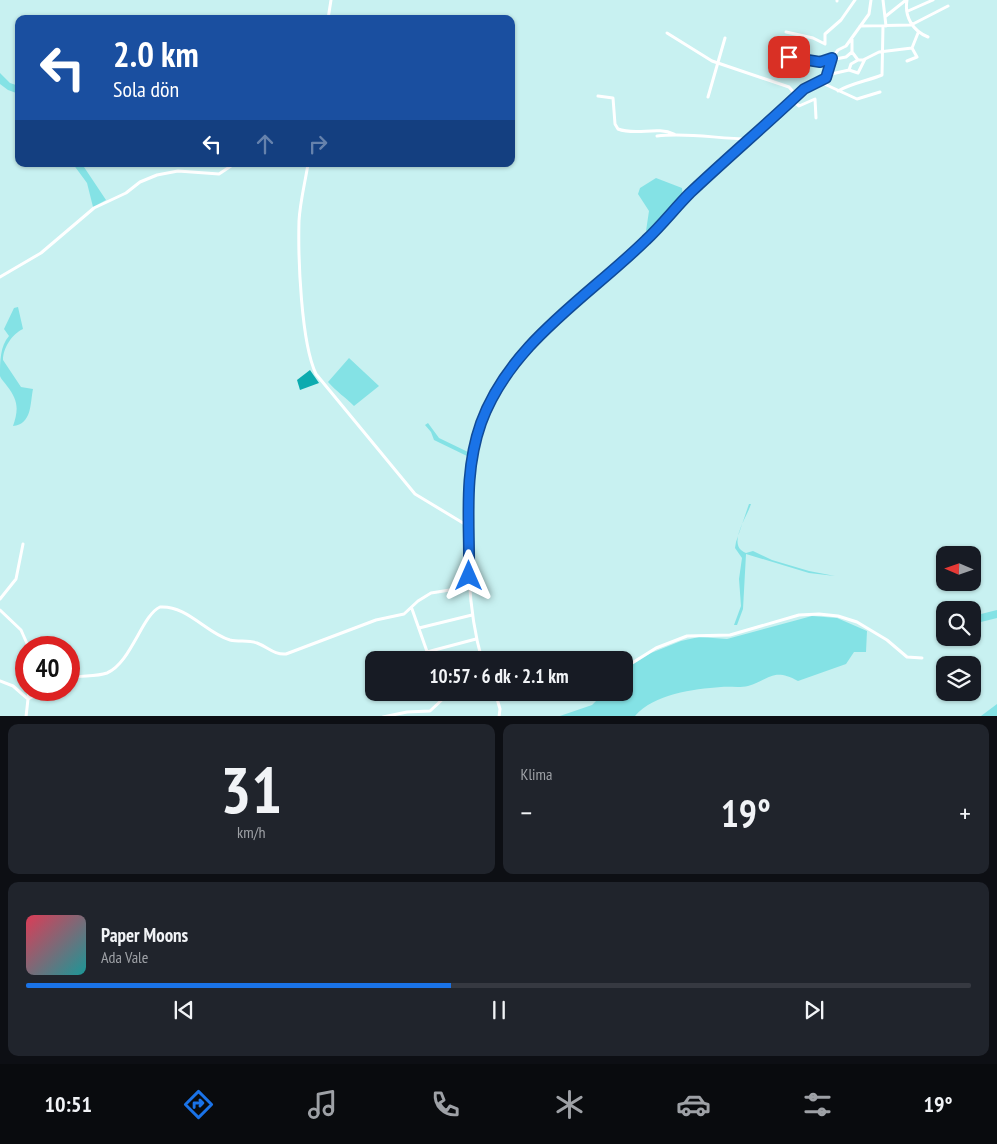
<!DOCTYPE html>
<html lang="tr">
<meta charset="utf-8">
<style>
body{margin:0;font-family:"PT Sans Narrow",sans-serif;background:#20242c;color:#f1f3f6;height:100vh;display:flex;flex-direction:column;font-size:19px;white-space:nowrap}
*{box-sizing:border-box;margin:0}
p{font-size:16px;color:#9ea1a6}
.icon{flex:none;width:28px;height:28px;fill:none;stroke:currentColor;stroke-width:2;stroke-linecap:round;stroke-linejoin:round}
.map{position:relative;height:716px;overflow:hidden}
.details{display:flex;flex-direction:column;gap:8px;padding:8px;background:#0d0f14;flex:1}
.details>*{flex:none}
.guide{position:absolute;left:15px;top:15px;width:500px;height:152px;border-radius:10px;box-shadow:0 1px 4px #0004;background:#1a4fa0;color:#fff;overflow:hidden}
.needle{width:32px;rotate:272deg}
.buttons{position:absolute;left:936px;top:546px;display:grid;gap:10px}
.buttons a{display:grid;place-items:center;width:45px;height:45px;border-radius:10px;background:#171b24;box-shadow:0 1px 4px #0004;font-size:25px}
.speed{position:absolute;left:15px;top:636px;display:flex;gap:10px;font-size:25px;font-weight:700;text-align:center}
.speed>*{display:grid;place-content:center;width:65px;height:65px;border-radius:50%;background:#171b24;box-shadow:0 1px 4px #0004;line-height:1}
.speed .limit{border:8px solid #d22;background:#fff;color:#111}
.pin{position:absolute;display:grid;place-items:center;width:42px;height:42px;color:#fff;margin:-21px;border-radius:10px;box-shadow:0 2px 8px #0006}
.me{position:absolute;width:55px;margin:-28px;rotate:0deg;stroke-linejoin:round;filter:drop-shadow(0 0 4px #0008)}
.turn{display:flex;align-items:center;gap:18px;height:105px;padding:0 15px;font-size:22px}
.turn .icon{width:65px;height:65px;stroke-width:2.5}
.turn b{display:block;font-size:35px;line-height:42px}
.lanes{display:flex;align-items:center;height:48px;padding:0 15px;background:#0003;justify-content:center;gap:25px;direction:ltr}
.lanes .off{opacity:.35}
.big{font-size:38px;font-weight:800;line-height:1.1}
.details .widget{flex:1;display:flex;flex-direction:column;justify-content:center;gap:8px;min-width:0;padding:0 18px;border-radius:10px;background:#20242c}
.details .dial{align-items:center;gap:0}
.dial b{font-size:65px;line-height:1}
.song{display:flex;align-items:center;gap:15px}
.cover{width:60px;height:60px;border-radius:8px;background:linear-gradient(135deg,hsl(350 70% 55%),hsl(180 70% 35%))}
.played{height:5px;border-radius:2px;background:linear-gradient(90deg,#1a73e8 45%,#363941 45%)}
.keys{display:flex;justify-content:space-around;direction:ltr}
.heat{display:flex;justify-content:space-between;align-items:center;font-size:28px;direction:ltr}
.details .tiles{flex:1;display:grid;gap:8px;grid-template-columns:1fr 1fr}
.widget:last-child{grid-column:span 2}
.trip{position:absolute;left:365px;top:651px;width:268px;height:50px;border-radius:10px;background:#171b24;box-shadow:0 1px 4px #0004;font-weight:800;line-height:50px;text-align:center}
.tab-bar{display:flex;height:80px;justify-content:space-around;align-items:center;background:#090b0e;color:#9ea1a6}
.tab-bar .icon{width:35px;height:35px}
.tab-bar .selected{color:#1a73e8}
.tab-bar b{font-size:22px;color:#f1f3f6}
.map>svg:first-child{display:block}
.green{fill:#84e2e5}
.water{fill:#0cabaf}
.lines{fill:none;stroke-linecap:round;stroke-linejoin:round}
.minor{stroke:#fff;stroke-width:3}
.route-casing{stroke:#114b97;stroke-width:12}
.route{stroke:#1a73e8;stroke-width:9}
</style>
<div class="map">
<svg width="997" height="717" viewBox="0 0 997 717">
<rect width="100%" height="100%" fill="#c8f1f1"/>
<path class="green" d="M0,73L10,83L19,86V94L8,90L0,84Z
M73,164H82L106,200L93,207L87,183Z
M656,178L682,188L683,198L650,234L646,231L649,211L638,194L640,188Z
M18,307L23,329C12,334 3,348 3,360L21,387L33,389C30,404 32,424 13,426C19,409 18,400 7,386C5,383 1,379 0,376C0,362 0,346 9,336L4,329L14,308Z
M349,358L379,386L354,406C345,397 337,392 328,382Z
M483,408L485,409L467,469V456L434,440L431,432L425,425L428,423L439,438L468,452Z
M749,504H751C747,517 726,546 746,553L753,551L772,560L809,571L835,576L809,573L746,554L743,609L737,625H734L741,606L739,579L742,558L735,548L736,542Z
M997,610V618L973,624V616Z
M812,616L837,618L867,631L866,652H854L846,664L798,681C773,667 769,680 748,686C739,688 729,686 721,687C693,689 654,694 635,716L557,717L592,705L604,693L624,692V670L651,653L681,641L699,637L727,639Z
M997,704V716H981Z"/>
<path class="water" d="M310,370L319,383L300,390L297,380Z"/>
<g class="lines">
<path class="minor" d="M883,0L886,26
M907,0C904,17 913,31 928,37
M837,1V0
M908,11L933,0
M886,16L906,0
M328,19L331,0
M860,26L911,25L948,6
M786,32L813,38L825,44V34L841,20L855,0
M667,33L712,61L789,87L797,96
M852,39V52L858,60H863L879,52L912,48L917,57L907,61
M912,48L918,33
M770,51L806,61L820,62L846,57L852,52
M849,70L851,64L858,60
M827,75L849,70L858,73L865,59
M820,82L857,99L880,92
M838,91C852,83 867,81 882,75L883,26
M598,96L613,98L615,124L618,129C636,136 657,126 674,134
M708,97L725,38
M792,100L799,106L815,99L816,118
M657,136C688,132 718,139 749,139
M308,164C305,183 300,202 299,221C298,257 301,343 316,374L415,494L468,526
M0,277L41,253L94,208L126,193L140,182L157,175L178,171L219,174L234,164
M0,599L16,579L23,544
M412,609L430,660
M0,610L21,630L29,648
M419,628L472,615
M427,652L476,639
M482,660C465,601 468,539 469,478C478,363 572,312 646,240C662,225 675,208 690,193C727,157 767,124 804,89L826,78L832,58L838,50L846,46L869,14L871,0
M624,668L656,648L687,636L730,635L799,615L819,614L838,616L857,622L887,640L907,657L922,658
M69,678C81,675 95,677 107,673C131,663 142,615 160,607C187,605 206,633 230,640C239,642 249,640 257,643C268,647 274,655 286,654L376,620L404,614L418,601L431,593L469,587
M0,681L13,686L28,699L47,690
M495,692L500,709L499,717
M512,692L545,698L584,692
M26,717L29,690
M383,717L407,712L430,711L445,697L460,692"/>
</g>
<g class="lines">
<defs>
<path id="route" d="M469,576C470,523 463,474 481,423C510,343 588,297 646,240C662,225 675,208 690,193C727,158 767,124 804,89L826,78L832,58L820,62L789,57"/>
</defs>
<use href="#route" class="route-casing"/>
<use href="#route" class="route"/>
</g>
</svg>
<div class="buttons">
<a><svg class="needle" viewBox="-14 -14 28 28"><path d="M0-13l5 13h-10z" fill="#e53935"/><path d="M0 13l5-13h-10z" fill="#9ea1a6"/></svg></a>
<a><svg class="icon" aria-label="search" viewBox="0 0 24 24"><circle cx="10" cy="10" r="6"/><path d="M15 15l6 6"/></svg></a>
<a><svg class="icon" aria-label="layers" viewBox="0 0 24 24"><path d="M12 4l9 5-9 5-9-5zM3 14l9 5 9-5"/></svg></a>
</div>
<div class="speed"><div class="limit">40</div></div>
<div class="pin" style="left:789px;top:57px;background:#d93025"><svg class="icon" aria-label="arrive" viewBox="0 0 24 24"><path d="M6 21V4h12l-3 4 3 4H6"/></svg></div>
<svg class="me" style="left:469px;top:576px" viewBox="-20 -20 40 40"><path d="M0-17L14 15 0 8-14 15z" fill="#1a73e8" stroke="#fff" stroke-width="4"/></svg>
<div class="trip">10:57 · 6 dk · 2.1 km</div>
<div class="guide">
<div class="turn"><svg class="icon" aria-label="left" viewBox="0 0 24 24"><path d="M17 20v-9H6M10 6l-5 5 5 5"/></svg><div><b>2.0 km</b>Sola dön</div></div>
<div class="lanes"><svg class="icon" aria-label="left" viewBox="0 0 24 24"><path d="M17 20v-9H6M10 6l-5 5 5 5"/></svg><svg class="icon off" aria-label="ahead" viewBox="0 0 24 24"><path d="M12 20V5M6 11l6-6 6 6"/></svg><svg class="icon off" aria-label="right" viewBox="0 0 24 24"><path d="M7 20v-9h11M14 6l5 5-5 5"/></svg></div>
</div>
</div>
<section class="details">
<div class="tiles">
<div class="widget dial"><b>31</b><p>km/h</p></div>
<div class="widget"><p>Klima</p>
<div class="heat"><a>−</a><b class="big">19°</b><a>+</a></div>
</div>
<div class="widget">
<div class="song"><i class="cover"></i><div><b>Paper Moons</b><p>Ada Vale</p></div></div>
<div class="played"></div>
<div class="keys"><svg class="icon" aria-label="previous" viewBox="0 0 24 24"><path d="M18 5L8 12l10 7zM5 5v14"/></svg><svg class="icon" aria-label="pause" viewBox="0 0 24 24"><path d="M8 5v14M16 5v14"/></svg><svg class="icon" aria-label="next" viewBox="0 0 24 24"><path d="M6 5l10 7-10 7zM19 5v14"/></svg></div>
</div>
</div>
</section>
<nav class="tab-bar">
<b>10:51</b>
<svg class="icon selected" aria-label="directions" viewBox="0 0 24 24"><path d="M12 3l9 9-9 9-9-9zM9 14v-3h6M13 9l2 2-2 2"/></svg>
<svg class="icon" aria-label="music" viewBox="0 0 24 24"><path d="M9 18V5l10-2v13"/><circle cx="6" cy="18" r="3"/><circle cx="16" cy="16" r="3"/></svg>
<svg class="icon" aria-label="phone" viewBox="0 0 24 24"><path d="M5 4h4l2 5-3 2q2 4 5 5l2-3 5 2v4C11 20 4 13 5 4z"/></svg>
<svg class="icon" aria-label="climate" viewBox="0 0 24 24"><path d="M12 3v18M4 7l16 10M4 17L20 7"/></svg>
<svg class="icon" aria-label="car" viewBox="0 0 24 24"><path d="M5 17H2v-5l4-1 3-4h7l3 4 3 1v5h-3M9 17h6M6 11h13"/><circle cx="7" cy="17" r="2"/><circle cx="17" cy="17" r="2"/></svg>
<svg class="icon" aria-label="filters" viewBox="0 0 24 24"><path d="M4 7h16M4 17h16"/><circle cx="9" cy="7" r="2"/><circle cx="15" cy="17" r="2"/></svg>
<b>19°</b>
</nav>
